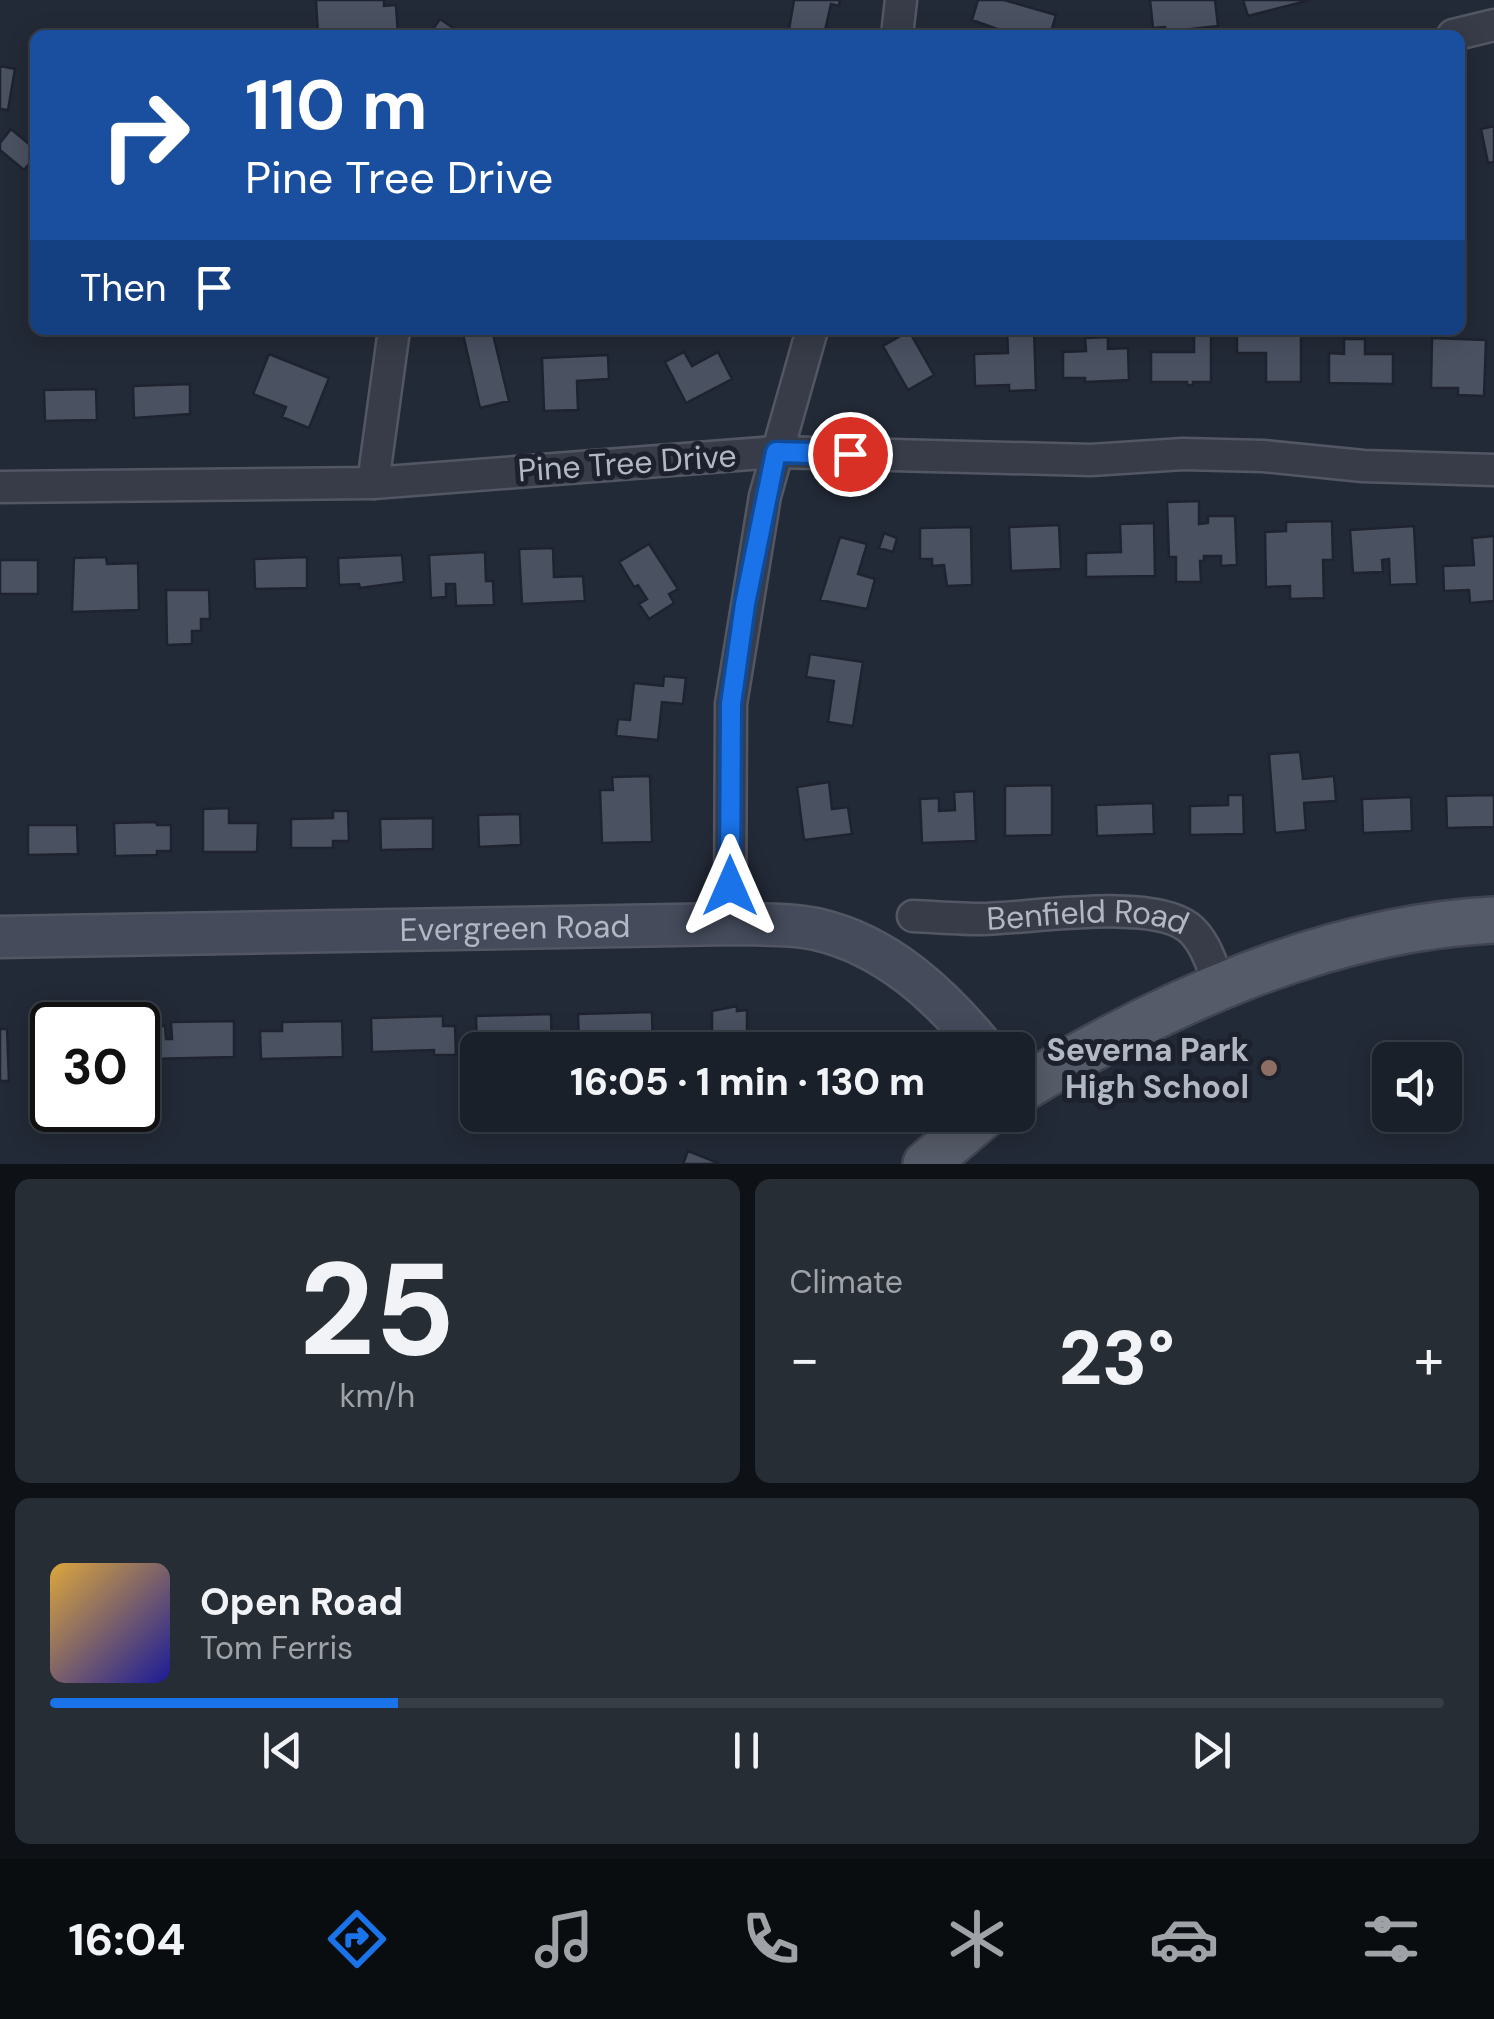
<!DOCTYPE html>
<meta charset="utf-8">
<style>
body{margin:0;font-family:"DM Sans",sans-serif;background:#272d35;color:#f1f3f6;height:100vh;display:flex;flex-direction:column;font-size:38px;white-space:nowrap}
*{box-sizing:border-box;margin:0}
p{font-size:32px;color:#9fa3a8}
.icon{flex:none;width:55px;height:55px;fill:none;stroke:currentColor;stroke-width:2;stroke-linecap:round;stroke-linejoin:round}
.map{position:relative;height:1164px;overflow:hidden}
.side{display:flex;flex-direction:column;gap:15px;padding:15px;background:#0e1217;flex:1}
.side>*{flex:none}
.guide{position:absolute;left:30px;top:30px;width:1435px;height:305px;border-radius:15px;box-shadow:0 5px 25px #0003,0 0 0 2px #383e46;background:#1a4fa0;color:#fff;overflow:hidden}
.tools{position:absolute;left:1372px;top:1042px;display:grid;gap:20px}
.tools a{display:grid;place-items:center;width:90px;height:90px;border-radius:15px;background:#1a2029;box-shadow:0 5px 25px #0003,0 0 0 2px #383e46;font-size:50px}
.speed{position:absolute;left:30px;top:1002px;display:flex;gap:20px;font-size:50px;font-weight:700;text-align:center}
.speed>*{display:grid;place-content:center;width:130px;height:130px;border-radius:50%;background:#1a2029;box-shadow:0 5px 25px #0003,0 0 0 2px #383e46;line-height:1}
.speed .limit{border:5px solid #111;border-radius:15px;background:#fff;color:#111}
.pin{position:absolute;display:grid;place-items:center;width:85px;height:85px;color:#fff;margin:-42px;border:5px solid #fff;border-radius:50%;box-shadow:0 2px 10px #0007}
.me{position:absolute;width:110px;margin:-55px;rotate:0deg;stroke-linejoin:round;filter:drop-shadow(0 0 8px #0008)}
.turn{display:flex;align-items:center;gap:35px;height:210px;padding:0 50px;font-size:45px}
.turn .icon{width:130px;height:130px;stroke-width:2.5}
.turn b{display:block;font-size:70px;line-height:85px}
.then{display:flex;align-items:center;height:95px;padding:0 50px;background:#0003;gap:20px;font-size:38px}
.big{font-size:75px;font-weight:800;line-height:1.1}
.side .card{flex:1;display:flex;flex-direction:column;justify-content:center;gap:15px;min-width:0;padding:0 35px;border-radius:15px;background:#272d35}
.side .dial{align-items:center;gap:0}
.dial b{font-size:130px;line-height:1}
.song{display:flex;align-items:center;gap:30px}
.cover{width:120px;height:120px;border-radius:15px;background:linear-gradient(135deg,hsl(40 70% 55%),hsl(240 70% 35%))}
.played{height:10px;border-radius:5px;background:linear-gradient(90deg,#1a73e8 25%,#383e46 25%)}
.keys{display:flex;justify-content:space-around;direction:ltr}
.heat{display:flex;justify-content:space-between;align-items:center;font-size:55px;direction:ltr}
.side .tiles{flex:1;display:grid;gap:15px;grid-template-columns:1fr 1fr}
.card:last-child{grid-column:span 2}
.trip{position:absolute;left:460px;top:1032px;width:575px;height:100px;border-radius:15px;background:#1a2029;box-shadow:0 5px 25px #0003,0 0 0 2px #383e46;font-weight:800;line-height:100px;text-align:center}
.tabs{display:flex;height:160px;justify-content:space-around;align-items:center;background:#0a0d10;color:#9fa3a8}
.tabs .icon{width:70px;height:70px}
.tabs .current{color:#1a73e8}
.tabs b{font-size:45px;color:#f1f3f6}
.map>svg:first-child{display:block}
.building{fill:#4a5161;stroke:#1e232f;stroke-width:2.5}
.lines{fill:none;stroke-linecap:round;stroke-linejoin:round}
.street-casing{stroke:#525763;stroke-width:35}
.secondary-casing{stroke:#525763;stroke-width:45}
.primary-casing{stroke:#404551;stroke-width:50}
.street{stroke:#373c48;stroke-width:30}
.secondary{stroke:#454b5b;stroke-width:40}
.primary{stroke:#555b68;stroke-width:45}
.route-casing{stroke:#114b97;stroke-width:25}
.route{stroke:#1a73e8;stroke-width:18}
.education-dot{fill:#8d6e63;stroke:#1c212d;stroke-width:4}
.labels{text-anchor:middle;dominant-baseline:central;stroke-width:10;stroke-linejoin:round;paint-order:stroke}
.street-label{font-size:32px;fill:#b2b7c4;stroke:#1c212d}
.poi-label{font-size:32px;font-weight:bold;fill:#b2b7c4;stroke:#1c212d;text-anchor:end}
</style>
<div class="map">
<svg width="1494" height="1164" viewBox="0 0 1494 1164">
<rect width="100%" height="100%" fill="#232a37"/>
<path class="building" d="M316,0H384V6L396,5L398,35H318Z
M794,0H840L839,6L831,4L824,35H788Z
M978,0H1004L1056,15L1050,35H1014L972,20Z
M1150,0H1215L1218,26L1165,32V27L1153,28Z
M1243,0H1310L1248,16Z
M440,19L462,34L461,35H429Z
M0,66L15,69L8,110L0,109Z
M1494,126V162L1488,163L1481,129Z
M11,129L35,149V157L24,170L0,150V143Z
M462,330H492L509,401L480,408Z
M1007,330H1034L1036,390L1009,391V385L975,386L974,354L1008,353Z
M1237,330H1301V382H1266V353H1237Z
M909,331L934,375L908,390L883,346Z
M1194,333H1211V382H1193V385H1187V382H1151V352H1194Z
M1108,337V349L1128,348L1129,380L1085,382V378H1063V352L1086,351L1085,338Z
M1432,338L1486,340L1484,396L1458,395V388H1431Z
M1344,339H1365V354H1393V384L1329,383V353L1344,354Z
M684,352L692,366L718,352L732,379L686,403L665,362Z
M269,354L329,378L309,428L282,417L286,407L253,394Z
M608,355L609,379L577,381L578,410L544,411L542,358Z
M190,384V414L134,418L133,386Z
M96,389L97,420L45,421L44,390Z
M1199,501V524L1208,523V516H1235L1237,565L1221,566V556H1204V561H1200L1201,582H1176V557H1169L1167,502Z
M1332,521L1333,560H1323L1324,598L1290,599V586L1266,587L1265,532L1286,531V522Z
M1154,523L1155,576L1086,577V553L1121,552L1120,524Z
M1059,525L1061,569L1011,571L1009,527Z
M1414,526L1417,584L1390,585L1389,559L1382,560L1383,572L1353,573L1350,530Z
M971,527L972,585L947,586L944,565L932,566V559H920V528Z
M884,533L897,538L893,552L879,548Z
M1494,536V601L1470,603L1469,590L1444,591L1443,566L1474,565L1472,538Z
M840,537L867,544L858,574L875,579L867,609L820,600Z
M649,544L678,589L669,594L674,603L649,619L639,604L647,599L638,585L634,587L619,562Z
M553,548L554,577L583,576L585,601L522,604L519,549Z
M485,552L486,581H493L494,605L456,606L455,584H446V597L431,598L429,555Z
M402,555L404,582L360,588L359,584L339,585L338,558Z
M106,557L107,564L138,563L139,610L72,612L74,558Z
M307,557V588L255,589L254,559Z
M0,560H38V594H0Z
M166,590H209L210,619H201V631H192V644L167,645Z
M810,654L863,662L853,726L828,722L834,681L806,677Z
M664,676L686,678L683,704L662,702L658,740L616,736L618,719L630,720L634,683L663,686Z
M1300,752L1303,779L1334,776L1336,801L1304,803L1306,830L1275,833L1269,754Z
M650,776L652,842L602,843L600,790H613L612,777Z
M829,782L832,809L848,807L852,834L804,840L797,787Z
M1052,785V835L1005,836V786Z
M974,791L976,841L922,843L920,799L939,798V811L955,810L954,792Z
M1228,795H1243L1244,834L1190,835V806L1228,805Z
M1494,795V827L1447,828L1446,796Z
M1411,797L1412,831L1363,833L1362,799Z
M1153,803L1154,834L1097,836L1096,805Z
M229,808V823H258L257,852H203V809Z
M333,811H348L349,841H333V848H291V819L333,818Z
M520,814L521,845L479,847L478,815Z
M433,818V849L381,850L380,819Z
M156,822L157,825H171V851H157V855L115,856L114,823Z
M28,825H77L78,854L28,855Z
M737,1006V1011L747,1010V1050H712V1011Z
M652,1012L653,1050H579L578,1014Z
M551,1014L552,1050L477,1052L476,1016Z
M443,1016V1026H455L456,1055H434V1050L372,1052L371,1018Z
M115,1017V1025H52V1062H47L46,1025L96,1024V1018Z
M234,1021V1057L149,1059V1026H165L166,1039H172L171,1022Z
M342,1021L343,1057L261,1059L260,1031H282V1022Z
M0,1029H7L9,1081H0Z
M688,1151L718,1163L717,1164H683Z"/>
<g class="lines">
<defs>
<g id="street">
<path d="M897,35L901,0"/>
<path d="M1453,35L1494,25"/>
<path d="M373,483L394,330"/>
<path d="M0,487L373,483L776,452L1091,460L1183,454L1263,456L1363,466L1494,470"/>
<path id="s1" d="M913,916C936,917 960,919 983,919C1032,918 1150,898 1188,927C1206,941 1212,967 1221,987"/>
<path d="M730,924L731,704L765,496L812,330"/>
</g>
<g id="secondary">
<path id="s2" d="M0,937L730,924C758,925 789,923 816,929C887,945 941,996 985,1050"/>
</g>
<path id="primary" d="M1018,1091C1160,1005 1325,928 1494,920
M926,1164L984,1115"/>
</defs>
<use href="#street" class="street-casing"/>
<use href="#secondary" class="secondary-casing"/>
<use href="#primary" class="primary-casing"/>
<use href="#street" class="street"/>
<use href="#secondary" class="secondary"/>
<use href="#primary" class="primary"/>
</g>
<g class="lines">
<defs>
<path id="route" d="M730,886L731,704L745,604L776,452L850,454"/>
</defs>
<use href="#route" class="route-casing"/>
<use href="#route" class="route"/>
</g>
<circle class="education-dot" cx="1269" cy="1068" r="10"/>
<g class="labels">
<g class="street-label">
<text transform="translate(627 463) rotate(-4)">Pine Tree Drive</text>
<text stroke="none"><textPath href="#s1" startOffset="175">Benfield Road</textPath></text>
<text stroke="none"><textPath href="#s2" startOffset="515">Evergreen Road</textPath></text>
</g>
<g class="poi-label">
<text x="1249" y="1050">Severna Park<tspan x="1249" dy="37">High School</tspan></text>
</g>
</g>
</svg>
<div class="tools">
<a><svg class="icon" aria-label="sound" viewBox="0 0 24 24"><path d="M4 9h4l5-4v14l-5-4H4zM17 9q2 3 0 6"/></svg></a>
</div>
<div class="speed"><div class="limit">30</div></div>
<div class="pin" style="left:850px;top:454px;background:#d93025"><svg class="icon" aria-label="arrive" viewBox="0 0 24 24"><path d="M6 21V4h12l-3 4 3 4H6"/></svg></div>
<svg class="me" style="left:730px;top:886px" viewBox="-20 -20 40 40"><path d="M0-17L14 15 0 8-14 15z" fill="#1a73e8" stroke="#fff" stroke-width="4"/></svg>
<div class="trip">16:05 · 1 min · 130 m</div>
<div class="guide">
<div class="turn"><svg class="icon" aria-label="right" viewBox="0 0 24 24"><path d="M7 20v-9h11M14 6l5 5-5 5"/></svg><div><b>110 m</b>Pine Tree Drive</div></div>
<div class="then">Then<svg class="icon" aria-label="arrive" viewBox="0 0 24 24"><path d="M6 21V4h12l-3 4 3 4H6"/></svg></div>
</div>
</div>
<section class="side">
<div class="tiles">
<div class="card dial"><b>25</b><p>km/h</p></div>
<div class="card"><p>Climate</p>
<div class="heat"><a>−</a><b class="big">23°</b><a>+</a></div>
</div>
<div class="card">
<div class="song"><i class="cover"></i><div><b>Open Road</b><p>Tom Ferris</p></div></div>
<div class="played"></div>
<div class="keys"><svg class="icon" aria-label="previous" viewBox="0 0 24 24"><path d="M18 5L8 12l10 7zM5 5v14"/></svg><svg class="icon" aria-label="pause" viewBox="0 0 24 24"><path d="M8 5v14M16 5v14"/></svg><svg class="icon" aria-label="next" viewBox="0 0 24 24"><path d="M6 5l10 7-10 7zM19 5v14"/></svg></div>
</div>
</div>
</section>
<nav class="tabs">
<b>16:04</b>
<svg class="icon current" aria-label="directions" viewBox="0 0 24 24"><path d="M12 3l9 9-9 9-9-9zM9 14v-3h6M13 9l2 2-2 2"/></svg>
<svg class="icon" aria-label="music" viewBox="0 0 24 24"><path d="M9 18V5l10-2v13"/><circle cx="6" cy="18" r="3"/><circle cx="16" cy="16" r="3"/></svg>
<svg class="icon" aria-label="phone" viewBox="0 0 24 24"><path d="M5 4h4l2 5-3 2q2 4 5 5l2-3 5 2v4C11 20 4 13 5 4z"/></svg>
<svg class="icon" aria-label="climate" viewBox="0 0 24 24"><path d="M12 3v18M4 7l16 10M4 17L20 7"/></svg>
<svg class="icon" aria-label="car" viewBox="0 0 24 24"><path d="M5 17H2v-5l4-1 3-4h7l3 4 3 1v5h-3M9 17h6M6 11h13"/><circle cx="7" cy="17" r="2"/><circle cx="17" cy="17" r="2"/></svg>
<svg class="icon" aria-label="filters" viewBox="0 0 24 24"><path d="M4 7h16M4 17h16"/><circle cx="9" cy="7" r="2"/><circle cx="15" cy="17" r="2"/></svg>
</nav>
